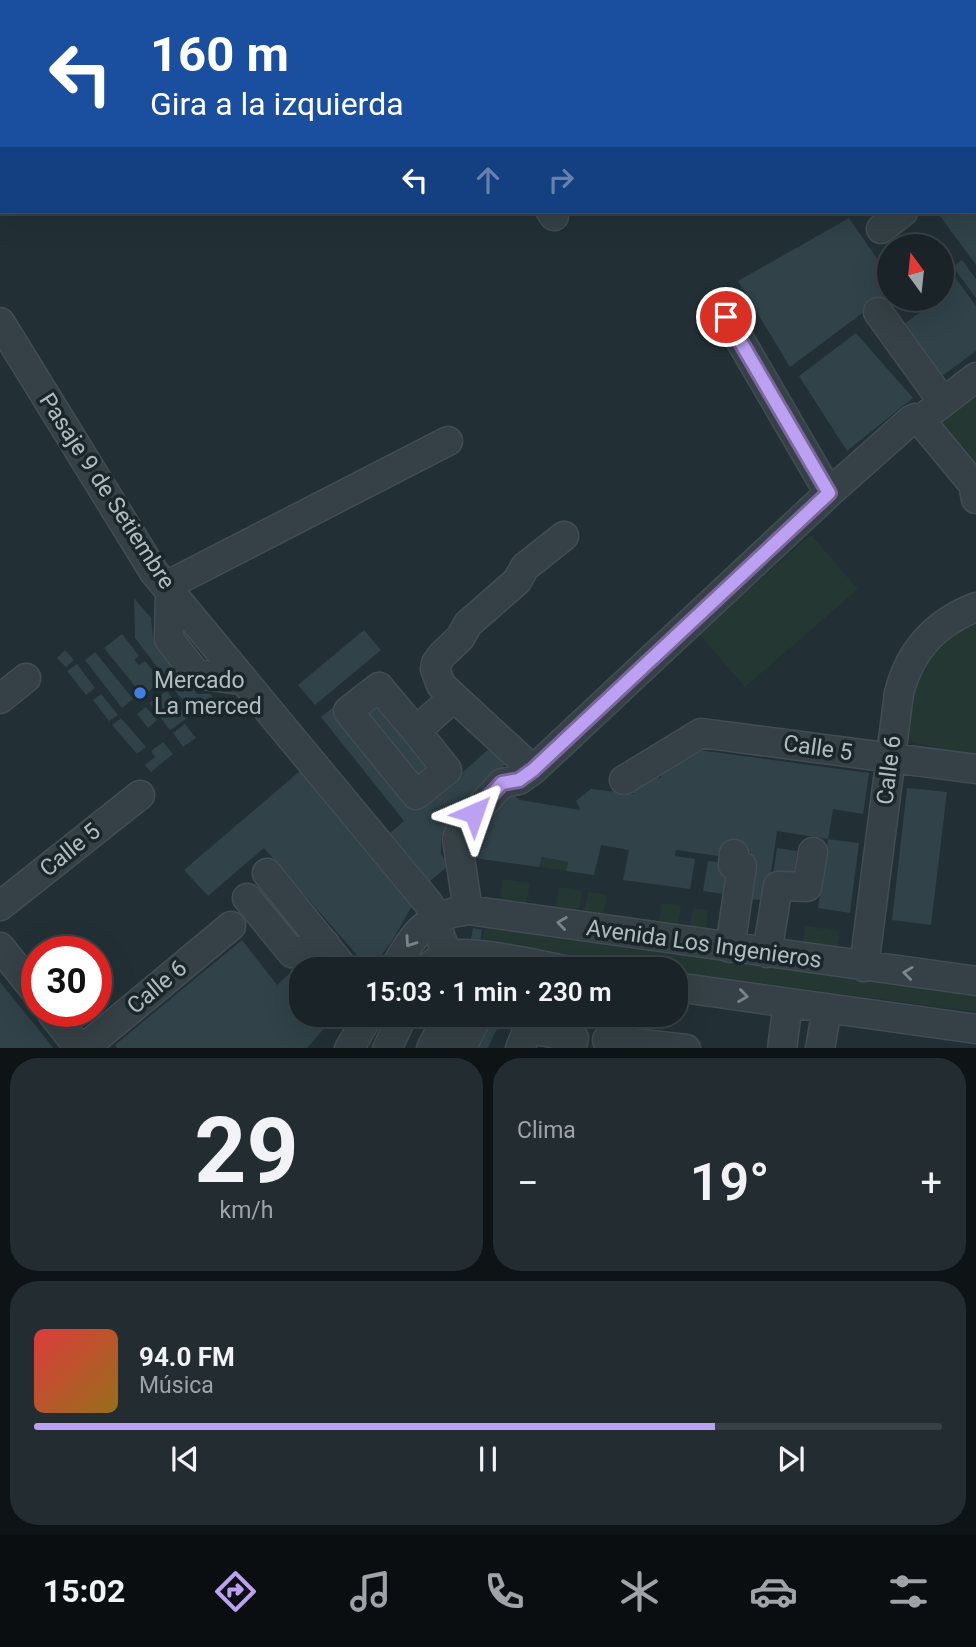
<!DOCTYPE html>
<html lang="es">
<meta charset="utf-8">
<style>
body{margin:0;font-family:Roboto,sans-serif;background:#232c30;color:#f1f3f6;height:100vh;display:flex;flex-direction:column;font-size:26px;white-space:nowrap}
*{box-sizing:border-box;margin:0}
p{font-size:23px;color:#9fa4a8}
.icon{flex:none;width:38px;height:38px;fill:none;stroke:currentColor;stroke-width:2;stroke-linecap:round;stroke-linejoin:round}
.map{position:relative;height:1048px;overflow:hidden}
.drawer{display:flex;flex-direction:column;gap:10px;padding:10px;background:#0e1416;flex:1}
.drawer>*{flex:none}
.guide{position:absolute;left:0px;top:0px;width:976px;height:214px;box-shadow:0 7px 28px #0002,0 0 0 2px #384145;background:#1a4fa0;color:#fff;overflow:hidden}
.needle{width:46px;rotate:345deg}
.fabs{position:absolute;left:877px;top:234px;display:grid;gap:14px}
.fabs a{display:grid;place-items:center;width:77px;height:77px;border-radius:50%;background:#1a2428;box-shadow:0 7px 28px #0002,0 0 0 2px #384145;font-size:35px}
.speed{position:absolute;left:21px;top:936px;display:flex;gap:14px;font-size:35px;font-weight:700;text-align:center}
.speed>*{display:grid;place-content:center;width:91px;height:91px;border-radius:50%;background:#1a2428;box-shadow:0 7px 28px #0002,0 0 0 2px #384145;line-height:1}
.speed .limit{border:10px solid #d22;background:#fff;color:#111}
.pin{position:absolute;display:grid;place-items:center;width:60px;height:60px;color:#fff;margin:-30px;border:4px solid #fff;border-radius:50%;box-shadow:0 2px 7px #0007}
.me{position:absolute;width:77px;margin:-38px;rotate:43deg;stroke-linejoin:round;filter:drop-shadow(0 0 5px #0008)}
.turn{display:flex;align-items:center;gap:24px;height:147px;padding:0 35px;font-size:32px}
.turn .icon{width:91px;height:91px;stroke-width:2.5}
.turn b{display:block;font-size:49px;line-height:60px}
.lanes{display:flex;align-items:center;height:66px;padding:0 35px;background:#0003;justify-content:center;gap:35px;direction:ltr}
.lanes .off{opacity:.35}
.big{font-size:52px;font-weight:600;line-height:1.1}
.drawer .card{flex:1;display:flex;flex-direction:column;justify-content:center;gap:10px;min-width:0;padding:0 24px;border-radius:28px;background:#232c30}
.drawer .dial{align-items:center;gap:0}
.dial b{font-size:91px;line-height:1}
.song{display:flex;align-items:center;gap:21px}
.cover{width:84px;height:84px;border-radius:10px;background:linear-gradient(135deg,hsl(0 70% 55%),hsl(40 70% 35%))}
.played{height:7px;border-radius:4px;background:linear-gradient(90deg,#bca0f2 75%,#384145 75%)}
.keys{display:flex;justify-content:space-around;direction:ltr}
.heat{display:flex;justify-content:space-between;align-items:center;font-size:38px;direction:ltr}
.drawer .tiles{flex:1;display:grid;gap:10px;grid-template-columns:1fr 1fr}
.card:last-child{grid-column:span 2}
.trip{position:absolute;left:289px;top:957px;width:399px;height:70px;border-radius:28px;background:#1a2428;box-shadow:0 7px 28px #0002,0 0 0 2px #384145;font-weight:600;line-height:70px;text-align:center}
.menu{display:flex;height:112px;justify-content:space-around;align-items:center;background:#0a0e10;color:#9fa4a8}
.menu .icon{width:49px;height:49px}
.menu .on{color:#bca0f2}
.menu b{font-size:32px;color:#f1f3f6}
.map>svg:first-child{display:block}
.green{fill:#243733}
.building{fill:#314249}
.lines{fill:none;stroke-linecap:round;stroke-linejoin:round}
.minor-casing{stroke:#414d53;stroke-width:31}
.minor{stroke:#354146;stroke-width:28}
.oneway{stroke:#78858b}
.route-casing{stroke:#7a689d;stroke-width:18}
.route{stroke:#bca0f2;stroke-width:12}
.shop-dot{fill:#3f7fe0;stroke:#1b262b;stroke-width:2.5}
.labels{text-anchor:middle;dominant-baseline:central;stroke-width:7;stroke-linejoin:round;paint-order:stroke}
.street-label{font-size:23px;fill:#afbdc3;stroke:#1b262b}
.poi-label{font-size:23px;fill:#afbdc3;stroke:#1b262b;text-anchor:start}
</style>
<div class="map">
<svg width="976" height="1049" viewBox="0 0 976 1049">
<rect width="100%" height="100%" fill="#223036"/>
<path class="green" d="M976,381V467L927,419Z
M811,535L858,589L745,687L698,633Z
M976,618V755L911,742C897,691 932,642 976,618Z
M542,857L568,862L566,871L539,867Z
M503,879L530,883L526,903L500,899Z
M559,887L582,891L579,911L556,907Z
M588,892L607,895L604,914L584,911Z
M662,903L681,906L678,925L659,922Z
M693,908L708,910L706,929L690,926Z
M486,923L976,991V1012L676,972V970L663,969L482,941Z
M805,926L840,931L837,948L803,943Z"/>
<path class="building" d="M937,212H976V265L962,246Z
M849,218L889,276V293L790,367L738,281Z
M962,260L976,279V298L953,267Z
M952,273L976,306V351L938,379L900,327L938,299H942V281Z
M856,333L913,398L847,451L799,376Z
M134,598L151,618L153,637L197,694H210L223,710L189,709L135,638Z
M364,630L381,650L315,705L298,685Z
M122,634L139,656L134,660L139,665L145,661L161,681L143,696L104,648Z
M65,650L74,660L66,667L57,658Z
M95,652L133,699L122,708L85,660Z
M77,664L95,688L86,695L67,671Z
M380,670L419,723L463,772L491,747L507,763L460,804L468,814L441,836V854L449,865L430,881L390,833L404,821L321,717Z
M167,691L187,718L170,730L149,703Z
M101,694L118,715L109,721L93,700Z
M146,707L157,720L148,728L137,714Z
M121,718L146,747L137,754L112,725Z
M185,724L196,738L183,747L173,733Z
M163,742L173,754L151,772L145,765L155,757L151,751Z
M691,749L869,773L863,814L833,809L828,839L777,831L767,901L744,898L751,852L726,848L725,857L676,850L675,856L695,859L690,889L623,880L629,850L601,845L594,875L566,871L568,862L542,857L539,867L474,858L480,850L464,839L505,789L520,800L580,810L576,801L591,789L633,794L637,774L661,778L664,758Z
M300,771L357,841L413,904L392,941L370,970L264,848L208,896L184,870Z
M907,788L947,792L931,925L892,920Z
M828,839L859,843L850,913L818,908Z
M777,848L797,851L792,885L772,882Z
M708,861L725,863L735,870L731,895L703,891Z
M473,928L482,930L480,941L471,939Z
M242,940L277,985L290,973L301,988V1015H321L328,1024L306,1049H118L115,1045Z
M0,982L39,1030L54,1049H0Z
M502,1019L487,1049H475L489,1023Z"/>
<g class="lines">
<defs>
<path id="minor" d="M201,0L202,2
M415,0L416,2
M170,2L173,0
M0,101L2,99
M975,137L976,136
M975,158L976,157
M551,212L554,216
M881,229L903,212
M878,312L943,402
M726,316L829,493
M0,322L154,572L429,904L447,955
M928,414L976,377
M166,586L448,441
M170,592L169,639L196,674L243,680
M0,699L26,678
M416,731L379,687L348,711L416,795L447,770L416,731L454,697
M533,770L441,685L435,669L436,663L442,655L460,638L468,624L517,581L525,567L564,536
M624,780L701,733L976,769
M267,873L345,970
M247,898L292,953L325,944
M0,906L140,795
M468,910L457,839L461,828L502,783L519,780L533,770L829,493L911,420L915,418L920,420L973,484L976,499
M0,947L37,993
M730,948L742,866L733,865L734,854
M767,953L778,886L807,887L813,852
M864,967L899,693C910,650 935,623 976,607
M394,970C412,935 426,915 468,910L976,981
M427,970C433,963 440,957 450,955C476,950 537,965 566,970
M676,987L976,1029
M51,1012L80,1049
M607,1040L686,1049
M83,1049L231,926
M349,1049L369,1015
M387,1049L403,1015
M431,1049L448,1015
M461,1049L478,1015
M520,1049L528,1028L574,1038L571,1049
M782,1049L788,1003
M820,1049L827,1008"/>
</defs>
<use href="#minor" class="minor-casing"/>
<use href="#minor" class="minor"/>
</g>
<defs><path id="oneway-chevron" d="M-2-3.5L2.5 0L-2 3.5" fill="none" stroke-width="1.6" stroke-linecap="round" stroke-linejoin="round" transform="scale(1.75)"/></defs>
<g class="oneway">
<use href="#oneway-chevron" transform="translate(562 923) rotate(-172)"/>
<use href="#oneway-chevron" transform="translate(410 942) rotate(125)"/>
<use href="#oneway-chevron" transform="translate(908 973) rotate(-173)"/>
<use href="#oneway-chevron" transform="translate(743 996) rotate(8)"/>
</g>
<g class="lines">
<defs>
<path id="route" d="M474,813L502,783L519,780L533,770L829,493L726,317"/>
</defs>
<use href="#route" class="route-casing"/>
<use href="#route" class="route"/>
</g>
<circle class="shop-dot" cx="140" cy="693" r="7"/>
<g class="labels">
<g class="street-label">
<text transform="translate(107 491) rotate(57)">Pasaje 9 de Setiembre</text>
<text transform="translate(818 748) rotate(8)">Calle 5</text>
<text transform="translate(889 770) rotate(-83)">Calle 6</text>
<text transform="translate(70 850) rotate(-39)">Calle 5</text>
<text transform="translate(704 944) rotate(8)">Avenida Los Ingenieros</text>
<text transform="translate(157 987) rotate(-40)">Calle 6</text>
</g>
<g class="poi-label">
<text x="154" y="680">Mercado<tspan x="154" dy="26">La merced</tspan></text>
</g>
</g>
</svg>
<div class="fabs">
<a><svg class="needle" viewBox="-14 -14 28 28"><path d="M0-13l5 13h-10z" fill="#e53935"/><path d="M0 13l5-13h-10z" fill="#9fa4a8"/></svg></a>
</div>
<div class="speed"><div class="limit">30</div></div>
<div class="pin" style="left:726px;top:317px;background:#d93025"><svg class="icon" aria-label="arrive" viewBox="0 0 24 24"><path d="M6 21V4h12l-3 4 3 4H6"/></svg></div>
<svg class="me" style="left:474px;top:813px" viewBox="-20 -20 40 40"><path d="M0-17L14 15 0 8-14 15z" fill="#bca0f2" stroke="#fff" stroke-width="4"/></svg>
<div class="trip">15:03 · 1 min · 230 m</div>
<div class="guide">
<div class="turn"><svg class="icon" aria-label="left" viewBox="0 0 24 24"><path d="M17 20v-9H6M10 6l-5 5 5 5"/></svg><div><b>160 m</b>Gira a la izquierda</div></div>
<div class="lanes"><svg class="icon" aria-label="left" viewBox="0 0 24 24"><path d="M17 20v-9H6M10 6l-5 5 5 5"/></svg><svg class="icon off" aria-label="ahead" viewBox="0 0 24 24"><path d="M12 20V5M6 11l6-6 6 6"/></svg><svg class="icon off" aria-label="right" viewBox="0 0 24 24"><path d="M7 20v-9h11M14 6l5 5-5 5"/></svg></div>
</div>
</div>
<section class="drawer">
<div class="tiles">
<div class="card dial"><b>29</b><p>km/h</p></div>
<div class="card"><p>Clima</p>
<div class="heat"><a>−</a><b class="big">19°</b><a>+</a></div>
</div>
<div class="card">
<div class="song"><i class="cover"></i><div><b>94.0 FM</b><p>Música</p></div></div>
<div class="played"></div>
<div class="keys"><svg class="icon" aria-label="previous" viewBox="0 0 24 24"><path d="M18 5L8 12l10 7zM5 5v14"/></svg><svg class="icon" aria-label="pause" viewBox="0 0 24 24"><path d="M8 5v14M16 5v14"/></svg><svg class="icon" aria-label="next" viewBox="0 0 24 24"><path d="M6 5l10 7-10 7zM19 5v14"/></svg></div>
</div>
</div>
</section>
<nav class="menu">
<b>15:02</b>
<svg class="icon on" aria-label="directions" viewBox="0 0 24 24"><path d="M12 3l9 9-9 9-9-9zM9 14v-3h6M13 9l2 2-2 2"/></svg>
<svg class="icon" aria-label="music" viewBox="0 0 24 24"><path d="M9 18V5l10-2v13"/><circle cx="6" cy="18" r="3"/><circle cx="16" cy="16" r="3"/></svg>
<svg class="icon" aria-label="phone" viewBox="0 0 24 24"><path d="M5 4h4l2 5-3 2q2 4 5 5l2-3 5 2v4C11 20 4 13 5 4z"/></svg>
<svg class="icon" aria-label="climate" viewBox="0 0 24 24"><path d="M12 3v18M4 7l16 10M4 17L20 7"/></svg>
<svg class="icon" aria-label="car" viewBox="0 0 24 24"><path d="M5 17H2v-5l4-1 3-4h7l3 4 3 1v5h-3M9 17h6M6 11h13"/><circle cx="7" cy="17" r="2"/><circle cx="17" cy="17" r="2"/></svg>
<svg class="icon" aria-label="filters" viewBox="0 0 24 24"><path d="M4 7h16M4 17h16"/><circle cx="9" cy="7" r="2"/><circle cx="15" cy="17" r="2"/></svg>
</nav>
